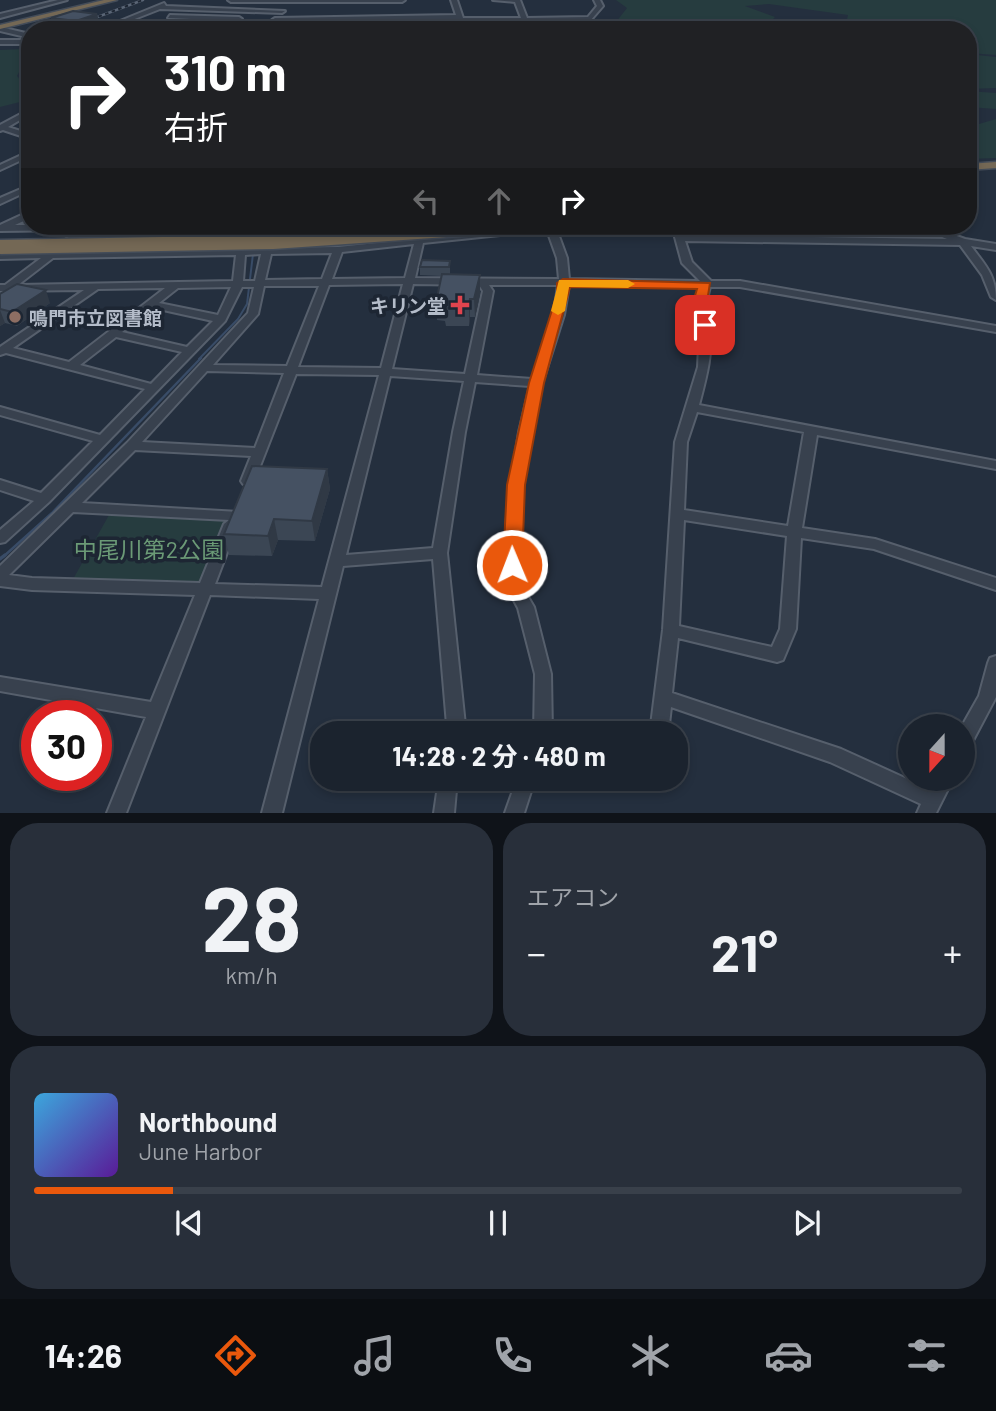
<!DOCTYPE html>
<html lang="ja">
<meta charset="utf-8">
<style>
body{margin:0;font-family:Barlow,"Noto Sans JP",sans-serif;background:#282f3a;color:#f1f3f6;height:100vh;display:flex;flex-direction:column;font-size:26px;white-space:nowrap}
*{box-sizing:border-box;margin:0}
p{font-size:23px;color:#a0a4aa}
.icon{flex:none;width:38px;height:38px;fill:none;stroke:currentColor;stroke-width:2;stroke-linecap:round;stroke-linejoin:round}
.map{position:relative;height:813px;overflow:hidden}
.side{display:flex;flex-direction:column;gap:10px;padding:10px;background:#0f1319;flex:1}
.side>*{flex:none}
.hud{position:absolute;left:21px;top:21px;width:956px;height:214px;border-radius:28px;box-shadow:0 4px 10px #0003,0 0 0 2px #39404a;background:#202124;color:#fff;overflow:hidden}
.needle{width:46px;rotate:201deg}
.buttons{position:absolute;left:898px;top:714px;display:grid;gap:14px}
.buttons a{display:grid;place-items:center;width:77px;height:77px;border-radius:50%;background:#1b232e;box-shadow:0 4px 10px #0003,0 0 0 2px #39404a;font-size:35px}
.speed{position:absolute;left:21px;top:700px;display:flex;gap:14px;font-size:35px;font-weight:700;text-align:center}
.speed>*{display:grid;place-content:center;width:91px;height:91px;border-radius:50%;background:#1b232e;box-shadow:0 4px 10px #0003,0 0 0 2px #39404a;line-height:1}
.speed .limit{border:10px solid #d22;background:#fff;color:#111}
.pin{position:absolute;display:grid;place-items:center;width:60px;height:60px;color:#fff;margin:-30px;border-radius:14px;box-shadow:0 4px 10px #0006}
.me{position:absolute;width:77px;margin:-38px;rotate:359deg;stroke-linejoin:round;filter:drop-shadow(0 0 5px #0008)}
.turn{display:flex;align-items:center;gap:24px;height:147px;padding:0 28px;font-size:32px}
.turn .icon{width:91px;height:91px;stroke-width:2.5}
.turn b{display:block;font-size:49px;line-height:60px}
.lanes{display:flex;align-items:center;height:66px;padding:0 28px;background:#0003;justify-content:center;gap:35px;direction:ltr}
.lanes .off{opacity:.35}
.big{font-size:52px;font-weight:700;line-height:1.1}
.side .widget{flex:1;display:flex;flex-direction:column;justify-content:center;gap:10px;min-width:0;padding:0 24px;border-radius:28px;background:#282f3a}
.side .dial{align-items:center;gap:0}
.dial b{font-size:91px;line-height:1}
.song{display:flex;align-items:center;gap:21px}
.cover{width:84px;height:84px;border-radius:10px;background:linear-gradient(135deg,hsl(200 70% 55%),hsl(270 70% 35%))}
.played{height:7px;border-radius:4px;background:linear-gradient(90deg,#ea580c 15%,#39404a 15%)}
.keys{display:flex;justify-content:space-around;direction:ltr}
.heat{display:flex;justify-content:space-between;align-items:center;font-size:38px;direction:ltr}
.side .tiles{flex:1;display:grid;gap:10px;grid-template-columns:1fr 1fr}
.widget:last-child{grid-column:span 2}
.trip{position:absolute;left:310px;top:721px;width:378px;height:70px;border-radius:28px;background:#1b232e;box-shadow:0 4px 10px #0003,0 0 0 2px #39404a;font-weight:700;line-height:70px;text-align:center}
.tabs{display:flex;height:112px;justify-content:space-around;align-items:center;background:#0b0e12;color:#a0a4aa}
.tabs .icon{width:49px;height:49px}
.tabs .selected{color:#ea580c}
.tabs b{font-size:32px;color:#f1f3f6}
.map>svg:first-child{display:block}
.green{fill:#263c3f}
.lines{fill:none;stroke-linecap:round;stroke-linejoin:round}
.stream-far2{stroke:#394c67;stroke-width:2}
.stream-far1{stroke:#394c67;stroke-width:2.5}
.stream{stroke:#394c67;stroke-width:3.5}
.minor-casing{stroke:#565f6c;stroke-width:4}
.highway-casing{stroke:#434c59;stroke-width:3}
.minor{fill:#38414e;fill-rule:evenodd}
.highway{fill:#746855;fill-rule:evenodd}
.rail-casing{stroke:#5a6575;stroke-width:2.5}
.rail{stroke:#1d2633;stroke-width:2;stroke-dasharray:3.5;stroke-linecap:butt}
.highway-bridge-casing{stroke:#434c59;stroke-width:17;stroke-linecap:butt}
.highway-bridge{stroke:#746855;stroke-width:14}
.wall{fill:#3b4654}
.shaded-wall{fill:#303945}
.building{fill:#455162;stroke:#303945;stroke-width:2}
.route{fill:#ea580c;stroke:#983908;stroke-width:2}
.slow{fill:#f59e0b}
.health-dot{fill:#e0444e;stroke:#1d2633;stroke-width:2.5}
.education-dot{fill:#8d6e63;stroke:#1d2633;stroke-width:2.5}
.labels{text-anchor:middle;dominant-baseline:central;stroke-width:7;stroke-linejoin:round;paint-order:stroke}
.poi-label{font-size:19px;font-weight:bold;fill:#b4bcc9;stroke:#1d2633;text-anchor:end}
.near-park-label{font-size:23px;fill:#6b9a76;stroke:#1d2633}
</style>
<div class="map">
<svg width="996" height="813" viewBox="0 0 996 813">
<rect width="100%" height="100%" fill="#242f3e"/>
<path class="green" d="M616,0H996V55L968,53V30H865L846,24L848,15L769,4L745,6L775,17L763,30H626L616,22L627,8Z
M25,49L27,57L17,76L30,91L28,100L0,107V50Z
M968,54L996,57V88L968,89Z
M968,91L996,93V109L968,107Z
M996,119V158L968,159V122L979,124Z
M109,515L223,517L226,519L202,584L72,581Z"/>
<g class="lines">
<path class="stream-far2" d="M254,236L255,226
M199,359L238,319L247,304L253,254"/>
<path class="stream-far1" d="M3,557L52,513L201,358"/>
<path class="stream" d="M0,559L5,555"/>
<defs>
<path id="minor" d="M58,0H67L0,18V14Z
M228,0H405L402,2H231Z
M451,0H457L463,18H521L515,2L493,0H520L527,18L588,17L597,6L594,0H600L603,6L590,21H528L529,23L526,25L523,21L464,22L467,30H461L457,19L275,22L272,20L275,18L456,15Z
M164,3L166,6L285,11L282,13L160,9L127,22L231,27H356L359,29L213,30L119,25L107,30H98Z
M170,15L239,17L242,19L239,21L168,18Z
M0,27L30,34V38L0,31Z
M529,27L531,30H475L478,28Z
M0,40H30V44H0Z
M30,109V114L8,127L30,134V139L3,130L0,131V125Z
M30,151V156L0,170V165Z
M30,185V190L0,204V198Z
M30,211V218L15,225L255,226L254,228L247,229L246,249H261L259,226H268L270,248L338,247L415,239L419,226H428L425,238L532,226H558L556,228L567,258L569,279L700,281L682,263L672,226H680L683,235L947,239L916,226H929L965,239L996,244V250L971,246C985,265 996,275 996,300L991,297L982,275L960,245L685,241L692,262L711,281H740L996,326V332L740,287H710C704,308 709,307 710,326C713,354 706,378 699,405L996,461V469L817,435L802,528L875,539L996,578V590L874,549L801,538L796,629L783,660L777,662L678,638L672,693L841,749L929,789L934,779H953L936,813H917L921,804L830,762L671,707L668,733H650L663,630L675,442L698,367L700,325L695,302L700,287L569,285L564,315L542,384L532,432L521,500L519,535V566L524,590L534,607L551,674L552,733H534L535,674L518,608L509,591L504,566L508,500L519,432L530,386L475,382L465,432L447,553L465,725L463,733H445L447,725L433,559L343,566L282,813H262L319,599L210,595L126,813H107L146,717L0,691V677L151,702L195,595L32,590L0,586V566L127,443L248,313L254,287H242L225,321L49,502L5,542L0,543V530L34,501L0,490V480L41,493L93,441L0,415V407L100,435L145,389L6,353L0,355V347L84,290L0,291V285H5L41,258L0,259V253L49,252L78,230L0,231V225ZM238,229L236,249L61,252L89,230ZM547,230L557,258L559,279L415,278L423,243ZM414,244L405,278L332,279L342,252ZM332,253L322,279L265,280L271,254ZM261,254L255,281H243L245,255ZM236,255L233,281L18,285L53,258ZM403,284L381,368L298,367L329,285ZM413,284L479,285L483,291L465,374L392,369ZM489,285H558L554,315L532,379L477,375L493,291ZM264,286H319L287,366L213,365L258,314ZM231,287L218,315L159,303L178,288ZM165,288L69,362L13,348L98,289ZM153,308H154L213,321L187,347L122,332ZM116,337L182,352L151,384L80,365ZM207,371L284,373L255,448L142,442ZM296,374L379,375L322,587L215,584L238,524L234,520L239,518L241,515L239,512L82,503L135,450L251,456L241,481L243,484H253ZM390,376L464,381L453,432L433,548L346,555ZM697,412L804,432L788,526L684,510L687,442ZM73,512L229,520L224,524L200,583L32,578L9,575ZM684,520L787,536L780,629L772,647L679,626Z
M996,656V697L968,750L962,752V726L979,696L988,663L990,658Z
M439,779H457L454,813H434Z
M517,779H535L524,813H505Z"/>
<path id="highway" d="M104,0H117L0,29V25Z
M996,162V168L968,170V164Z"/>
</defs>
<use href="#minor" class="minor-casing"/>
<use href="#highway" class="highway-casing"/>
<use href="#minor" class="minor"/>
<use href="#highway" class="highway"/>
<defs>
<path id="rail" d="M92,19L143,0"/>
</defs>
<use href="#rail" class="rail-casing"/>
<use href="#rail" class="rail"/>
<defs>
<path id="highway-bridge" d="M0,247L273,242L504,226"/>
</defs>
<use href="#highway-bridge" class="highway-bridge-casing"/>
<use href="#highway-bridge" class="highway-bridge"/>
</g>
<path class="wall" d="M97,14L99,22L79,30L54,27L51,18Z
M450,261V274L480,275V293L475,317H470L469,326H446L445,321L437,320L436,302L441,276L420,275V267Z
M0,294L50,303L17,326L5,323L0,326Z
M327,469L330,489L315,541L278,540L272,556L229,555L224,534Z"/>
<path class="shaded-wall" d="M97,14L99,22L78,30L76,21Z
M480,275V293L475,317L474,299Z
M46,290L50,303L17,326L12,312Z
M470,299V317L469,326V308Z
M0,310L5,323L0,326Z
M327,469L330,489L315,541L312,521Z
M274,519L278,540L272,556L268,536Z"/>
<path class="building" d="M73,11L97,14L76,21L51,18Z
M422,260L450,261L449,267H420Z
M442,274L480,275L474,299H470L469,308H445L446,303L436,302Z
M17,284L46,290L12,312L0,309V294Z
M252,466L327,469L312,521L274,519L268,536L224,534Z"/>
<path class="route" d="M563,279L710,283L707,302L712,325L705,329L698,325L693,302L697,289L570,287L544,383L525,485L522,565L512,572L503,565L507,485L529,383L557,294V283Z"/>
<path class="slow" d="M559,280H628L635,284L628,288L569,287L565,311L558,315L551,311Z"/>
<path class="health-dot" d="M456.5 294.5h7v7h7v7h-7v7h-7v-7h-7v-7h7z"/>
<circle class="education-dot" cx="15" cy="317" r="7"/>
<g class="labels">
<g class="poi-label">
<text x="446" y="305">キリン堂</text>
<text x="29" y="317" text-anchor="start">鳴門市立図書館</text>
</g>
<g class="near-park-label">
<text x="149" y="549">中尾川第2公園</text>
</g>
</g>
</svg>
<div class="buttons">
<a><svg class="needle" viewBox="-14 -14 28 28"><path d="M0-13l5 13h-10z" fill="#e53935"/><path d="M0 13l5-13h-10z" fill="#a0a4aa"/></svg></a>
</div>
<div class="speed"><div class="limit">30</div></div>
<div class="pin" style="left:705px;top:325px;background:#d93025"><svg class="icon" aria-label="arrive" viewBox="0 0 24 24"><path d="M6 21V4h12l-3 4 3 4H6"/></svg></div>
<svg class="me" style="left:512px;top:565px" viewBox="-20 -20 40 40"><circle r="17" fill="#ea580c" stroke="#fff" stroke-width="3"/><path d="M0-11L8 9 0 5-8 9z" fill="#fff"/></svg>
<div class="trip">14:28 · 2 分 · 480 m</div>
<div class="hud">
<div class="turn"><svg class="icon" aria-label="right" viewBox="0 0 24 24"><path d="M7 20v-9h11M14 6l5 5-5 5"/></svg><div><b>310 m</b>右折</div></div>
<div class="lanes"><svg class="icon off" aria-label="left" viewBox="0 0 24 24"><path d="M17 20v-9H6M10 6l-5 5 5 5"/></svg><svg class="icon off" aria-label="ahead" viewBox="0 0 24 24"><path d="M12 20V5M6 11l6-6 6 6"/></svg><svg class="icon" aria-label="right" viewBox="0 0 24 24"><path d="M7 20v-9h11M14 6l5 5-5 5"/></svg></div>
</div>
</div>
<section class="side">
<div class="tiles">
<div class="widget dial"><b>28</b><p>km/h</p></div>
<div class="widget"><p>エアコン</p>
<div class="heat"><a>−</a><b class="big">21°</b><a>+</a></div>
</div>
<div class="widget">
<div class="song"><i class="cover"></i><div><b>Northbound</b><p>June Harbor</p></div></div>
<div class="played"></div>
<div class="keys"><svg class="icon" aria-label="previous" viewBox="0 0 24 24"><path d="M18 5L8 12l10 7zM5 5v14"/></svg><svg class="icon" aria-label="pause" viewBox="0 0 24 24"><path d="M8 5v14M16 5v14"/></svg><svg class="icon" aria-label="next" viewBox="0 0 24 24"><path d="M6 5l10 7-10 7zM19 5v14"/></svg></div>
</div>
</div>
</section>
<nav class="tabs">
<b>14:26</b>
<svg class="icon selected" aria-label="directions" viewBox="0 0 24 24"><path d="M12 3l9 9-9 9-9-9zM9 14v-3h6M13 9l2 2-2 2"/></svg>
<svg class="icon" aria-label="music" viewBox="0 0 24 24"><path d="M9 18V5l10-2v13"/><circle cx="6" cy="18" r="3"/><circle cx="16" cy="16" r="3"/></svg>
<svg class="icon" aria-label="phone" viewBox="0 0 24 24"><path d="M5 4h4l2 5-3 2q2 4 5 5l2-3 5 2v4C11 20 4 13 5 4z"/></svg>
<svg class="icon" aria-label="climate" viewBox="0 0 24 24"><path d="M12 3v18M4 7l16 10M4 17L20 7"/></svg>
<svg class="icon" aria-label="car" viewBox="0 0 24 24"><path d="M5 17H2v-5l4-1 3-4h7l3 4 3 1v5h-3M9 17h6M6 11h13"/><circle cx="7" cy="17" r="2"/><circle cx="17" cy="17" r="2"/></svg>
<svg class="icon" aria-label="filters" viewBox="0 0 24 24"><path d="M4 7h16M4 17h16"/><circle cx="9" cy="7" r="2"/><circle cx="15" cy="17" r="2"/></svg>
</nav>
